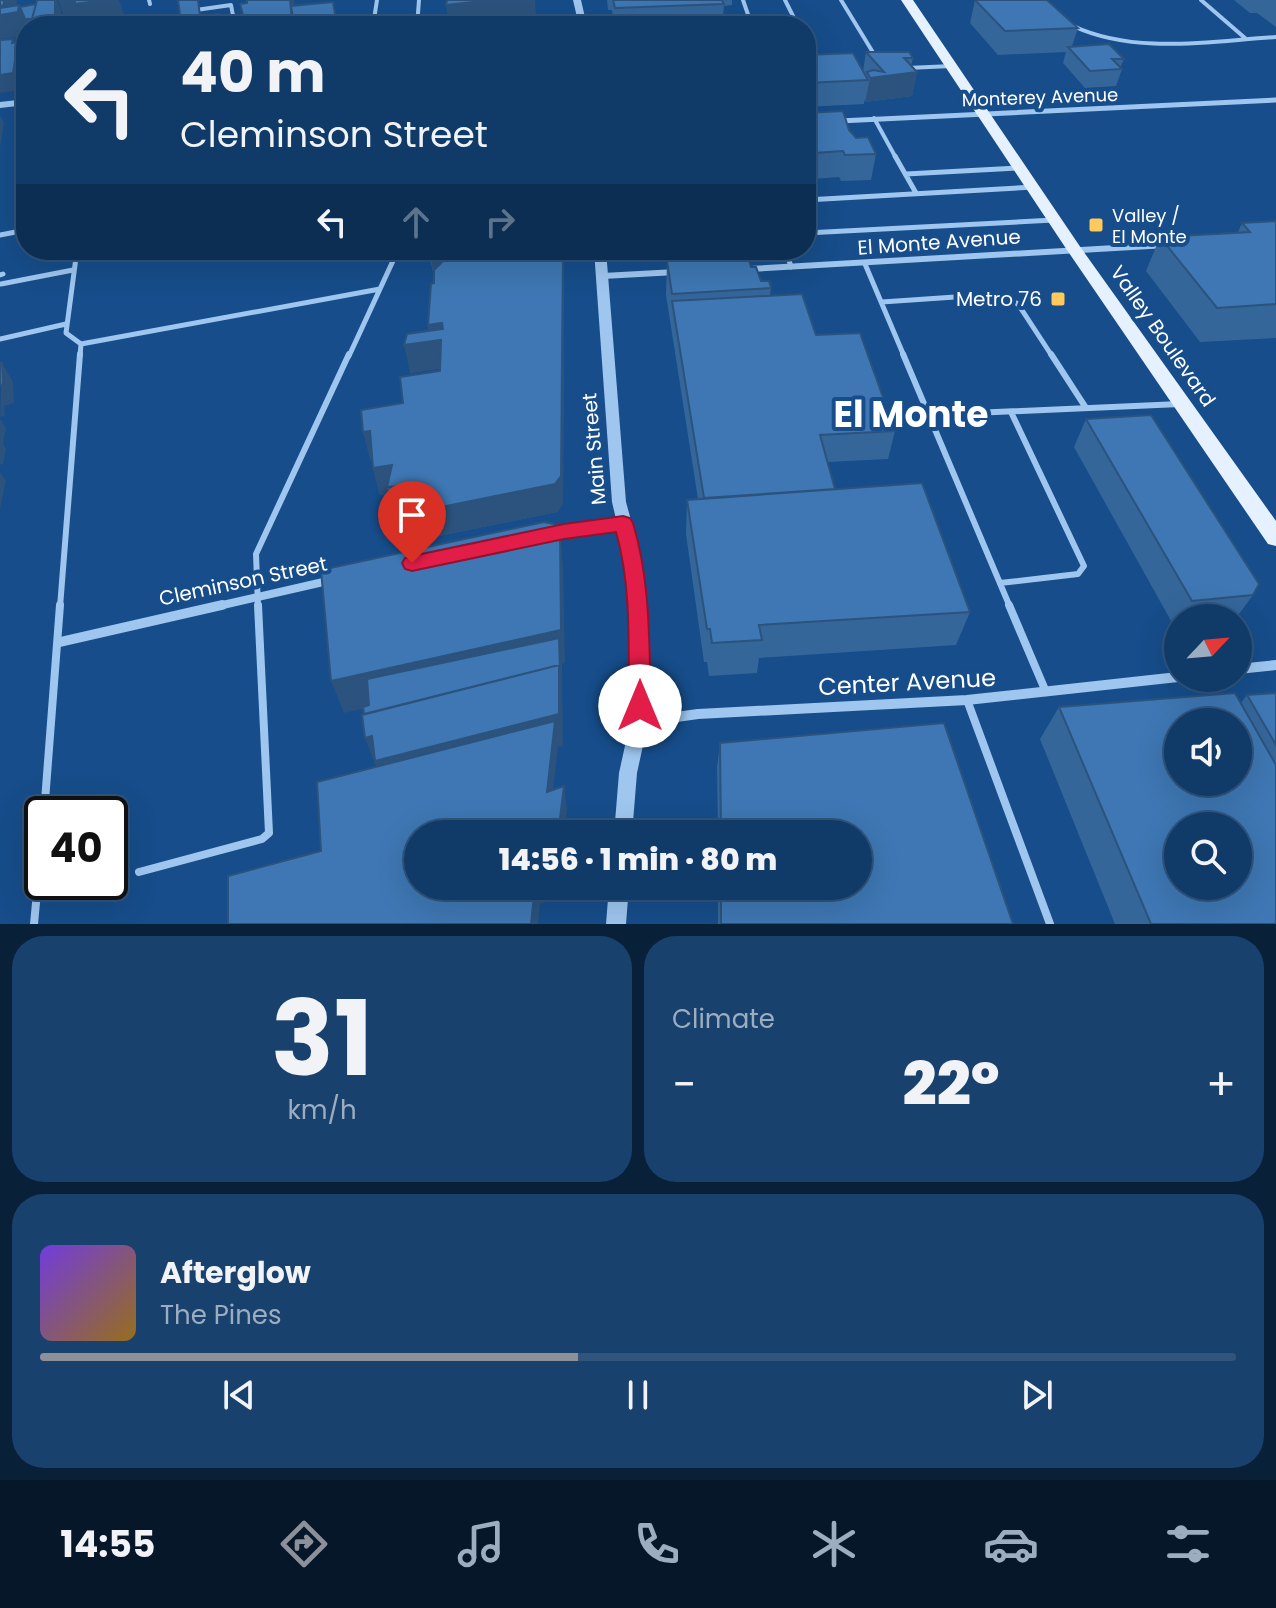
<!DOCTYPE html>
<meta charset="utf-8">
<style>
body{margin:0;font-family:Poppins,sans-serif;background:#19416e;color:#f1f3f6;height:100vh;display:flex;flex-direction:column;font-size:30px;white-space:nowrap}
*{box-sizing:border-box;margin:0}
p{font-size:26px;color:#9cadc0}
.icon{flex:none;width:44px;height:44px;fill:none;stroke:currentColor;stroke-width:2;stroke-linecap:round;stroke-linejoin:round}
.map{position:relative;height:924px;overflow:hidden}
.details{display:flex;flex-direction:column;gap:12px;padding:12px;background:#092039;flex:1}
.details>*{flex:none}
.guide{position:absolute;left:16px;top:16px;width:800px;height:244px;border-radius:32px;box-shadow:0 8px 32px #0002,0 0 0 2px #30547c;background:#103a68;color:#f1f3f6;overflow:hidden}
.needle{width:52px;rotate:64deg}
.tools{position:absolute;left:1164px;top:604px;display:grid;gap:16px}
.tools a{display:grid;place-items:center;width:88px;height:88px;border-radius:50%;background:#103a68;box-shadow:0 8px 32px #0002,0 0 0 2px #30547c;font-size:40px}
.speed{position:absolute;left:24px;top:796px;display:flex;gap:16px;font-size:40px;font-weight:700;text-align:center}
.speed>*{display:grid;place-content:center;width:104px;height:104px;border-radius:50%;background:#103a68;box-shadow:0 8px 32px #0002,0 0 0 2px #30547c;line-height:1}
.speed .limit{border:4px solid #111;border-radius:12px;background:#fff;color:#111}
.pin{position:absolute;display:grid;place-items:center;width:68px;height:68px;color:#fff;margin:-82px -34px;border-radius:50% 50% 50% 0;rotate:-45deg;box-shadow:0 0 8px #0007}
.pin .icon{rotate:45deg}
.me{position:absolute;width:88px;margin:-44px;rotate:0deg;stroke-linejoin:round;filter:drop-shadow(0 0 6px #0008)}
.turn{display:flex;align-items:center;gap:28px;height:168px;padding:0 32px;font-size:36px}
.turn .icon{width:104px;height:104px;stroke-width:2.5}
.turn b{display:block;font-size:56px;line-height:68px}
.lanes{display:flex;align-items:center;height:76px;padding:0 32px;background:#0003;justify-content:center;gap:40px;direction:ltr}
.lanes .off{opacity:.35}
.big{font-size:60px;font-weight:800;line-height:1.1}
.details .widget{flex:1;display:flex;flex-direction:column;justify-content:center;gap:12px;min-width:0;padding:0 28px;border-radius:32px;background:#19416e}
.details .dial{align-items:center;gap:0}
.dial b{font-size:104px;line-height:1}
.song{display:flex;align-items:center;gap:24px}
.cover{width:96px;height:96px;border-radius:12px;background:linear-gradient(135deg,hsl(260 70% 55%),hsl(40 70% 35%))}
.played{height:8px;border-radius:4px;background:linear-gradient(90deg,#8c9099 45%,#30547c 45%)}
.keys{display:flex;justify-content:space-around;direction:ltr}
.heat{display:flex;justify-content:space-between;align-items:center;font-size:44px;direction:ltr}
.details .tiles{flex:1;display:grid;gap:12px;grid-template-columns:1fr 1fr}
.widget:last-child{grid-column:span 2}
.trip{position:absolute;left:404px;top:820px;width:468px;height:80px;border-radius:40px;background:#103a68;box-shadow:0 8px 32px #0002,0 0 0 2px #30547c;font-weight:800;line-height:80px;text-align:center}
.dock{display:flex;height:128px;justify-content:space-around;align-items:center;background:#06172a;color:#9cadc0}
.dock .icon{width:56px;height:56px}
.dock .active{color:#8c9099}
.dock b{font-size:36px;color:#f1f3f6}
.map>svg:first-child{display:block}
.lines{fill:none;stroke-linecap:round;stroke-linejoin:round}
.service-far3{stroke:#9ec6ef;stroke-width:4}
.service-far2{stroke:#9ec6ef;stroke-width:5}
.service-far1{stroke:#9ec6ef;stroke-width:6}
.service{stroke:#9ec6ef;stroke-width:8}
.minor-far3{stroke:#9ec6ef;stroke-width:5}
.minor-far2{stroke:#9ec6ef;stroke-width:6}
.minor-far1{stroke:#9ec6ef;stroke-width:8}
.minor{stroke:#9ec6ef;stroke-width:10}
.tertiary{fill:#9ec6ef;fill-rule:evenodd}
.primary{fill:#e6f1ff;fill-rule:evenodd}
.wall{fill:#35669a}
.shaded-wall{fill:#2b537d}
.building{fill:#3e77b3;stroke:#2b537d;stroke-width:2;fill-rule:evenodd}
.route{fill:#e11d48;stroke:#92132f;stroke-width:2}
.poi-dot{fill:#ffc95c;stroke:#164d8a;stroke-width:3}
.labels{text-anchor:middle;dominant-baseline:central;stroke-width:8;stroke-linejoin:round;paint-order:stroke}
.far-street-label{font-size:18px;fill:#fff;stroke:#164d8a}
.far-poi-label{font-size:18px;fill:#fff;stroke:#164d8a;text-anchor:start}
.street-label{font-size:20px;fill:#fff;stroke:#164d8a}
.poi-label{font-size:20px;fill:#fff;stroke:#164d8a;text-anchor:end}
.near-street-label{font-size:24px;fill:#fff;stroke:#164d8a}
.town-label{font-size:36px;font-weight:bold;fill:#fff;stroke:#164d8a}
</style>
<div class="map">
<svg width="1276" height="924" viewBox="0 0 1276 924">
<rect width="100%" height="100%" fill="#164d8a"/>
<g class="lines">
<path class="service-far3" d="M149,0L150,4
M743,0L752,26
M785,0L798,26
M841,0L877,59
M1201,0L1245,38
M196,10L231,5L235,26
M373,26L377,0
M417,26L419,0
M1073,26C1136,55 1209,41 1276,37
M806,43L815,61
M907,68L952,66
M874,118L896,158"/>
<path class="service-far2" d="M895,156L916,193
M906,174L1018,168
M806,200L1034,187
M806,233L1054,220
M0,235L26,230
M77,250L66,333L81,344L80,356
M786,250L791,267
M865,264L904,356
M0,275L3,274
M1,284L73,270
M882,302L999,294L1018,304L1052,356
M0,339L66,324
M81,344L380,289
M349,356L398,250"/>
<path class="service-far1" d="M903,354L1010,607
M1051,354L1086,408
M929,415L1180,404
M1000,583L1078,574L1084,566L1011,412
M60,607L80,354
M258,607L256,554L349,354"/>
<path class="service" d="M1009,605L1046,692
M967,700L1050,924
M44,814L60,605
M139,872L262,839L269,833L258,605
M34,924L42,839"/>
<path class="minor-far3" d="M839,121L1276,100"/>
<path class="minor-far2" d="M750,269L1167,245
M603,276L676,272"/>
<path class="minor-far1" d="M553,534L623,523
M214,607L332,580"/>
<path class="minor" d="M60,642L222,605
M1238,669L1276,665
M640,722L698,714L967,700L1178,677"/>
<path class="tertiary" d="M573,0H581L587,26H579Z
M26,99V105L0,108V102Z
M594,250H606L626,502L641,557L651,689L648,723L637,773L632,834H614L619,773L630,723L633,689L625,557L612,502Z
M609,886H629L626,924H606Z"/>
<path class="primary" d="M901,0H913L1081,248L1276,521V546L1268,544L1067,250Z"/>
</g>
<path class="wall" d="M607,0H732V5L724,6L722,26H614L612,10H608Z
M975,0L1078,28L1072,46L1124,59L1120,68L1122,69L1116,86L1085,88L1063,63L1066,52L998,55L970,23Z
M1234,0H1276V27L1257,13H1250Z
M866,52L913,58L911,66L917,72L912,96L865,102L864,100V104L806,107V55L863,71Z
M806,113L849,130L856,138L876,154L871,180L841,181L839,177L814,179L813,182H806Z
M1276,221V338L1200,342L1146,271L1160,237L1238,232L1242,223Z
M428,250H564L563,504L557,512L404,543L397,514H395L389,494L380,495L373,468L372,460H370L403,403L440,371V368L410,373L429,331L428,325L434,283V276Z
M654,250H765L764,252L747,253L751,267L761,281L771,288L770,296L816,335L895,431L888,459L828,462L835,489L970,612L956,645L759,658L757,673L709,676L707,662H704L686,534L687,500L698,499L666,295L667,261L726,258V254L656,258Z
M1086,419L1253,595L1236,618H1178V627L1175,628L1074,447Z
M1276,693V924H1115L1040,739L1059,707L1241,703L1247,695Z
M720,743L1013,924H718V886H858V834H718L717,767Z"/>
<path class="shaded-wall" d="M0,0H17L16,13L19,5L25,19L35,18L37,0H57L61,10L62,26H26V36L0,39Z
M58,0H119L124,15V22L103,24L104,26L66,22Z
M290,0H294L297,25L333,2L338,26H251Z
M491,0H535L536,18L467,26H449L446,5Z
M13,39L17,47L18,42L25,59L20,90L0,93V75Z
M917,72L912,96L865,102L870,78Z
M0,115L4,123L0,148Z
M429,250H562L434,276Z
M563,250L564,265L563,504L557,512L404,543L397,516Z
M442,323L446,368L410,373L404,345L431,341L428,325Z
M2,363L13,382L14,403L4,406L5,416L0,417Z
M0,419L6,428L3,444L6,449L3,464L0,465Z
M370,431L378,458L370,460L363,432Z
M392,465L387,487L389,494L380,495L373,468Z
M0,472L6,481L0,509Z
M560,532L563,566L565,663L562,664L563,746L558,747L550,816L377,769L365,738L560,664L344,713L331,681Z
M564,786L567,810L564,834H558Z
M535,886H558L557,898L540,904L538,924H531Z"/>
<path class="building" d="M0,0H4V5L0,6Z
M37,0H55V16L32,19Z
M75,0H105L75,4Z
M178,0H198L200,16L218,14L220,26H162V17L180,15Z
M247,0H290L292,20L246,26L240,4L247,3Z
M447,0H491L446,5Z
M613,0H722L724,4L615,8Z
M975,0H1047L1078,28L1005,31Z
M333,2L336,19L294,26L291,6Z
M36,4L32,19H25L20,7Z
M19,5L18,12L0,15V8Z
M100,15L102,26H73V19Z
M541,17L542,26H465Z
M73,18V26H51V21Z
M143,22V26H119V25Z
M13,39L12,43L18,42L13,73L0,75V40Z
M1109,44L1124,59H1112L1122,69L1090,71L1068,47Z
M866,52H909L913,58H904L917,72L870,78L867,72L873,70L884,72Z
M853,53L868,80L806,83V59H808L806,55Z
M843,111L849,130L856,138L868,137L876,154L845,155L843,151L815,153L817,156L806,157V113Z
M1276,221V304L1217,308L1160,237L1250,232L1242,223Z
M491,250H563L561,476L555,484L397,516L402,486L387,487L392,465L373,468L370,431L363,432L361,410L403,403L400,377L440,371L441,340L404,345L407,334L443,329L442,323L428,325L431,284L434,283V270L447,257Z
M747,252L751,267H756L761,281H769L771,288L672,294L667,261L727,258L726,253Z
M802,294L816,335L860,333L895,431L820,435L835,489L704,498L672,301Z
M0,363H2L3,384L0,385Z
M1151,415L1259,584L1253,595L1192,601L1086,419Z
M922,483L970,612L759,625L762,640L712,643L710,629H707L687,500Z
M544,522L554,524L560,532L561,630L331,681L321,570Z
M559,638L560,672L559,665L364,714L363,707L369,705L367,679Z
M559,665V714L375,761L372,736L365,738L362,715Z
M1235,693L1276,765V924H1151L1059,707ZM1178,722H1238V782H1178ZM1178,826H1238V886H1178Z
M1276,693V745L1247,695Z
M555,721L547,792L564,786L558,834H418V886H535L531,924H228V876L321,851L317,782Z
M944,723L1013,924H721V886H858V834H721L720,743Z"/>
<path class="route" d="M623,516L630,518L633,523C651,583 649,644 651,706L648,713L640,716L632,713L629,706C628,648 632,588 616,532L564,539L412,571L405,569L402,563L405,558L412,556L564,524Z"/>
<g class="poi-dot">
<rect x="1088" y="217" width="16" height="16" rx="4"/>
<rect x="1050" y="291" width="16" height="16" rx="4"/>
</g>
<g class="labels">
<g class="far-street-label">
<text transform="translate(1040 97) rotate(-2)">Monterey Avenue</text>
</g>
<g class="far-poi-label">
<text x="1112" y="215">Valley /<tspan x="1112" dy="21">El Monte</tspan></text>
</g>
<g class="street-label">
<text transform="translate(939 242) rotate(-4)">El Monte Avenue</text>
<text transform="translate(1163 336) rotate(55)">Valley Boulevard</text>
<text transform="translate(594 449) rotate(-95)">Main Street</text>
<text transform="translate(243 581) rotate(-12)">Cleminson Street</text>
</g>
<g class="poi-label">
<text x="1042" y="299">Metro 76</text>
</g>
<g class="near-street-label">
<text transform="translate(907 682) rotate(-3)">Center Avenue</text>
</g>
<g class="town-label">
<text x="911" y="414">El Monte</text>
</g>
</g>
</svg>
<div class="tools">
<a><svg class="needle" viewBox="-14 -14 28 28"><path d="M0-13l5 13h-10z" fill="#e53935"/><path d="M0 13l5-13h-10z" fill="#9cadc0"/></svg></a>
<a><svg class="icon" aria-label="sound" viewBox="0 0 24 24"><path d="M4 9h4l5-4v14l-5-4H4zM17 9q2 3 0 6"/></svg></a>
<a><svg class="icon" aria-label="search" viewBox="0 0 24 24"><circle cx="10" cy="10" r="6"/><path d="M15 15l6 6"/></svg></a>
</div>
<div class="speed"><div class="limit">40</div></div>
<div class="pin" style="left:412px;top:563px;background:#d93025"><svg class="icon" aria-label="arrive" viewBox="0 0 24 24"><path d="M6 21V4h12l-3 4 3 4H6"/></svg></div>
<svg class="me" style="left:640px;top:706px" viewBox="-20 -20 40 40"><circle r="19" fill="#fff"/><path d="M0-13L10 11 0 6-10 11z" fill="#e11d48"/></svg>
<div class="trip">14:56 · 1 min · 80 m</div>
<div class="guide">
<div class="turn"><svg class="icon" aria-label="left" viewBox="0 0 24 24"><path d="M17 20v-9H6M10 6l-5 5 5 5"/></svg><div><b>40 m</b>Cleminson Street</div></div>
<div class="lanes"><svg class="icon" aria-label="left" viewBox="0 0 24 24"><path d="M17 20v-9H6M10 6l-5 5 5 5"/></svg><svg class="icon off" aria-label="ahead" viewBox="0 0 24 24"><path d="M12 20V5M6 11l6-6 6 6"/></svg><svg class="icon off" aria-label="right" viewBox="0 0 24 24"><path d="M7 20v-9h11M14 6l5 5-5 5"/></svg></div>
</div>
</div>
<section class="details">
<div class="tiles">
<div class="widget dial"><b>31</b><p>km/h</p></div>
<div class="widget"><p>Climate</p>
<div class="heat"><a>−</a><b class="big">22°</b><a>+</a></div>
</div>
<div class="widget">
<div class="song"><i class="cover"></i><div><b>Afterglow</b><p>The Pines</p></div></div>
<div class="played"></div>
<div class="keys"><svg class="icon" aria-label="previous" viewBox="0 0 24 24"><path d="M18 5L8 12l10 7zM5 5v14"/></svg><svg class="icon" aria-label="pause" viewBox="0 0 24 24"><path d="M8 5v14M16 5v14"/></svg><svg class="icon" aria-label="next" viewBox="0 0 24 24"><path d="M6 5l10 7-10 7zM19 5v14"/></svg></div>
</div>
</div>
</section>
<nav class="dock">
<b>14:55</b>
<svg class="icon active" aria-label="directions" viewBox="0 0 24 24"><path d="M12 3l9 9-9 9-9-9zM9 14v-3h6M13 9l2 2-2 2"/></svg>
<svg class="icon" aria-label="music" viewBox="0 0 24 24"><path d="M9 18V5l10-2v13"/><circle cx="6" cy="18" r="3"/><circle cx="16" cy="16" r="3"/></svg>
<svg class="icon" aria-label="phone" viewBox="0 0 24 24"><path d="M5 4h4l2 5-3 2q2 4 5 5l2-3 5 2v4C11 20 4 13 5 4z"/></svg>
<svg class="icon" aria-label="climate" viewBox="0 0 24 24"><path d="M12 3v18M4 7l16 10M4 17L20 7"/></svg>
<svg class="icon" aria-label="car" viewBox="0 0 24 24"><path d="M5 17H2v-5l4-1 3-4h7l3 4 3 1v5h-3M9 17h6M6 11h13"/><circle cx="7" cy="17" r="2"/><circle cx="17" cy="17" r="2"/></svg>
<svg class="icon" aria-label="filters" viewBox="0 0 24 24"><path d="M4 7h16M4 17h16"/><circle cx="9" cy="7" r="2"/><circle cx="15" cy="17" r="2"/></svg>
</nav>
